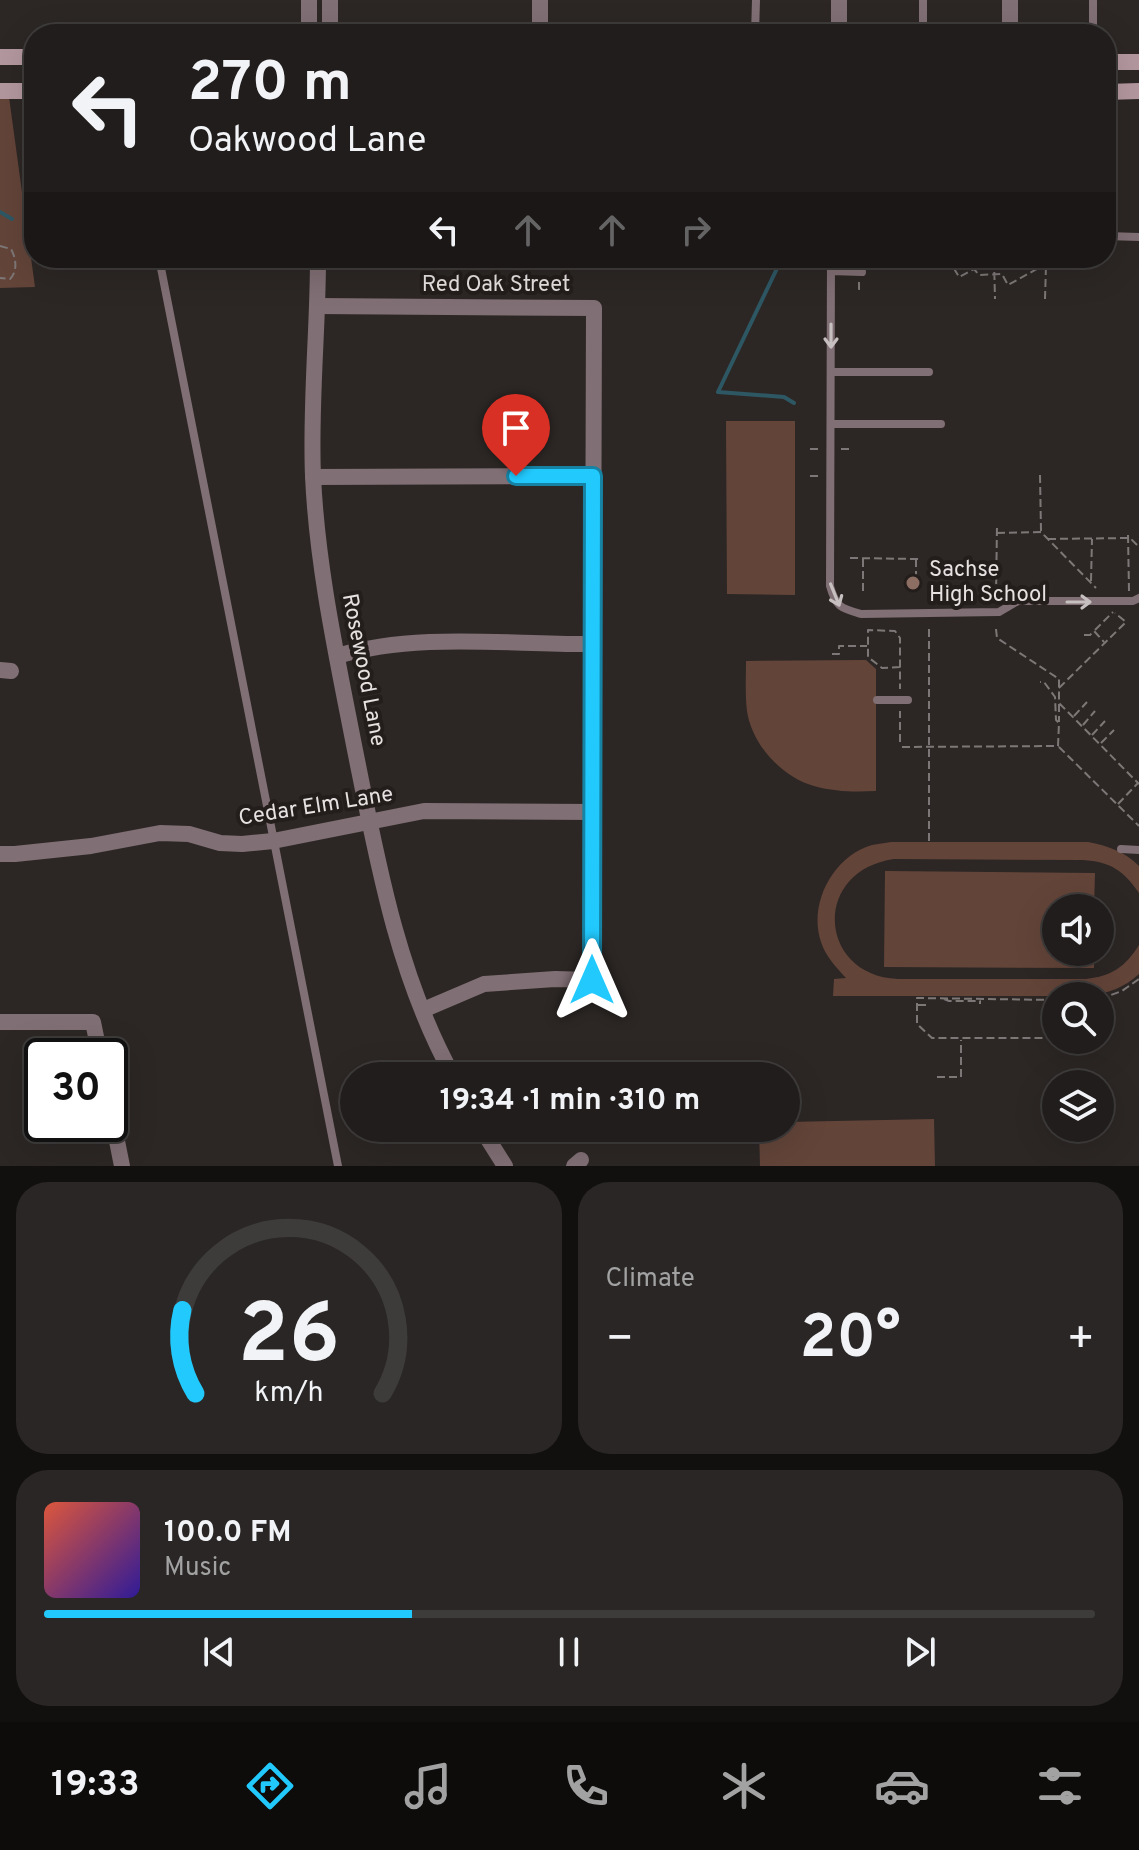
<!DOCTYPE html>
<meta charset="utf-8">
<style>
body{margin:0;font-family:Overpass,sans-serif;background:#292625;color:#f1f3f6;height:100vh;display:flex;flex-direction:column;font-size:30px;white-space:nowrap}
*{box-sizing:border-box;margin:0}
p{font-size:26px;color:#a2a2a3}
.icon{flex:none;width:44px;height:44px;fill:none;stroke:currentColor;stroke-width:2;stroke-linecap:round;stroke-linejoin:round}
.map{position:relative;height:1166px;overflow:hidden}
.panel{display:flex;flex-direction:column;gap:16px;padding:16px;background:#12100f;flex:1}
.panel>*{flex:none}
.top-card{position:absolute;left:24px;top:24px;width:1092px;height:244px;border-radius:32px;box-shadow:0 8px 32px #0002,0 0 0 2px #3e3b3b;background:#211d1c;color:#f1f3f6;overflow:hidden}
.fabs{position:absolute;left:1042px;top:894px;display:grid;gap:16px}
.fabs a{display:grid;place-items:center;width:72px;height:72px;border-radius:50%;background:#211d1c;box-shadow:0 8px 32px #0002,0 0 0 2px #3e3b3b;font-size:40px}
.speed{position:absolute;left:24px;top:1038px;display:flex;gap:16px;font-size:40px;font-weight:700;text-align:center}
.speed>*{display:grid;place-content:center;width:104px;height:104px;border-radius:50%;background:#211d1c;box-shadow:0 8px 32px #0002,0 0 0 2px #3e3b3b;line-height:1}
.speed .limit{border:4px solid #111;border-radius:12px;background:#fff;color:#111}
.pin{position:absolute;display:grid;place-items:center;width:68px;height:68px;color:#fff;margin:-82px -34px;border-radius:50% 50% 50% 0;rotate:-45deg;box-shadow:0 0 8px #0007}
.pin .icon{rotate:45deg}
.me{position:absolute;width:88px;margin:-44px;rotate:0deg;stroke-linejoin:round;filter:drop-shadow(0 0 6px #0008)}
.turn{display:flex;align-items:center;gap:28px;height:168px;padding:0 32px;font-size:36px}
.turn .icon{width:104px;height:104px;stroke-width:2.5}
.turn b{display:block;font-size:56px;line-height:68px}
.lanes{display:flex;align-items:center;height:76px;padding:0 32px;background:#0003;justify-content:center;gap:40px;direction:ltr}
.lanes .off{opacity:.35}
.big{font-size:60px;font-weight:700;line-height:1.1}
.panel .tile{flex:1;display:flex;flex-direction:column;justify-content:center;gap:12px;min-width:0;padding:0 28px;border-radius:32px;background:#292625}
.panel .dial{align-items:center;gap:0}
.dial svg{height:208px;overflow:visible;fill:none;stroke:#3e3b3b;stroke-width:7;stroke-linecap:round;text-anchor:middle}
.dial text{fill:#f1f3f6;stroke:none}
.song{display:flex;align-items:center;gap:24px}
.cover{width:96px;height:96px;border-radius:12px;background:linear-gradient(135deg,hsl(10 70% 55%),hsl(250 70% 35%))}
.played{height:8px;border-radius:4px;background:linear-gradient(90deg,#22c9fd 35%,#3e3b3b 35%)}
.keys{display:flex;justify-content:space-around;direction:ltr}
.heat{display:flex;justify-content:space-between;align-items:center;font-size:44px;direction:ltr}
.panel .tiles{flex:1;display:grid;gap:16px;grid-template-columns:1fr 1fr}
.tile:last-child{grid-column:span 2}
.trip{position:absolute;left:340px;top:1062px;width:460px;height:80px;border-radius:40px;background:#211d1c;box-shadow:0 8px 32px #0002,0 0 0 2px #3e3b3b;font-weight:700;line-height:80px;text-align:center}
.tabs{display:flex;height:128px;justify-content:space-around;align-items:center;background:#0d0c0b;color:#a2a2a3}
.tabs .icon{width:56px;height:56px}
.tabs .on{color:#22c9fd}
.tabs b{font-size:36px;color:#f1f3f6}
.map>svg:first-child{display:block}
.green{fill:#634439}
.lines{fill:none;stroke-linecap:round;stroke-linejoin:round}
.stream{stroke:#2e5764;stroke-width:4}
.path{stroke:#7d7877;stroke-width:2;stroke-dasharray:8 4;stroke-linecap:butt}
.service{stroke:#806f74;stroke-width:8}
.minor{stroke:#806f74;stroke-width:16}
.tertiary{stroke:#806f74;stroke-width:16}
.secondary{stroke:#b3979f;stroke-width:16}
.oneway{stroke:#c7c0c0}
.route-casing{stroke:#1683a4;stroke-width:20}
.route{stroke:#22c9fd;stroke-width:14}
.education-dot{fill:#8d6e63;stroke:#231d1b;stroke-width:3}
.labels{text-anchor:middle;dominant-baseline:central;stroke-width:8;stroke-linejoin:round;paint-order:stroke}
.street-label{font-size:22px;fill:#e6e2e1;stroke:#231d1b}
.poi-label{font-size:22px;fill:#e6e2e1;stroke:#231d1b;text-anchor:start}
</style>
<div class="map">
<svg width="1139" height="1166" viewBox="0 0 1139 1166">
<rect width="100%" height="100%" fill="#2c2725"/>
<path class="green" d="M0,97H9L35,287L0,288Z
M726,421H795V595L727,594Z
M866,660L876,669V791C856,792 835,792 814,786C782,777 752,745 747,711C745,695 746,677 746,661Z
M891,842H1088C1108,846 1124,851 1139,866V893C1123,870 1111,862 1083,860L894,859C811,871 818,976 898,979H1086C1112,976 1125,967 1139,945V974C1124,988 1108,993 1088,996H833L834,979L846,978C836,967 826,957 821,942C808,904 833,856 872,845C878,844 885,843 891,842Z
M885,871L1095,873L1094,908H1056V952H1094V968L884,967Z
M934,1119L935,1166H760L759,1128H786V1122Z"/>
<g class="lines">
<path class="stream" d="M0,212L12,219
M782,258L718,392L784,397L794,403"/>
<path class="path" d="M0,246L11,249C16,258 18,271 10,279L0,278
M948,258L959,277L974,269L979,275L1002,274L1008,285L1053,260
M1007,258V260
M859,259H908
M969,260L974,268
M994,260L995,299
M859,282V289H862
M1045,299L1046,265
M810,449H821
M841,449H850
M1040,475L1041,531
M810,476H821
M997,533L1041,532L1096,588
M1128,535L1129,591
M1048,539L1130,538L1139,547
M850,558L918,559
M863,559V593
M916,559V593
M1091,581L1092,539
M996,596L997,525
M929,629V842
M996,629L997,638L1059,679V703L1139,784
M1095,630L1113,612
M1084,635H1090L1094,631L1104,642
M832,654H839V646H867
M900,667L882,668L868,657V630L895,631L900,638V689
M1059,688L1126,622L1115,613
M1059,704V722
M1074,716L1087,702
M1083,725L1095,711
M1092,735L1105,721
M900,742V711
M1101,743L1114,730
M902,747L1058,746L1059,723L1056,720L1055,697L1044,682H1040
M1059,747L1139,826
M1118,804L1138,783
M944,999L949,1001H980V1004
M1100,999L1122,991L1139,979
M1056,1000L917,998V1024L932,1038H1048L1056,1031
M918,1005H927
M1053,1005H1056
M937,1077H961V1040"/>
<path class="service" d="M755,34L756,0
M923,34V0
M1093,34V0
M1106,236L1139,237
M159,258L338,1166
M831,258L830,586C836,607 840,608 861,614L999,612L1018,601H1133L1139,598
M831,271L862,272
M831,372H929
M831,424H941
M877,700H908
M1121,849L1139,850"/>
<path class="minor" d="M540,0V34
M839,34V0
M1010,34V0
M318,306L594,308L592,980L555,979L484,984L423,1010
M313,477L593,476
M337,656C420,632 508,645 594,644
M0,670L11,671
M0,854H15L91,846L160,833L189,834L220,843L242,844L273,841L424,811L593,812
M0,1022H93L100,1056
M110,1106L122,1166
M574,1166L581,1160"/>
<path class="tertiary" d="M309,0V34
M330,34V0
M318,258C318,331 310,403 313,476C317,565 336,653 353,740C376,854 396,973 453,1076
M481,1128L505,1166"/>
<path class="secondary" d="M0,57H34
M1106,62H1139
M0,91H34
M1106,92L1139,91"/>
</g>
<defs><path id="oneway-shaft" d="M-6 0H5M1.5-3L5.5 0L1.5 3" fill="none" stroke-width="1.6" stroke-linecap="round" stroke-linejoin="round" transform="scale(2)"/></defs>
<g class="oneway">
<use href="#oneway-shaft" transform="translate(831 336) rotate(90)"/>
<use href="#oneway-shaft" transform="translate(835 595) rotate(68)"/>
<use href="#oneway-shaft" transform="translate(1079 602)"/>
</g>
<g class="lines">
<defs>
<path id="route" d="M516,476H593L592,980"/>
</defs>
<use href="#route" class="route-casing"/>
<use href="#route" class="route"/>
</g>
<circle class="education-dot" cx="913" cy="583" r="8"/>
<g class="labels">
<g class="street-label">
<text x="496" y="285">Red Oak Street</text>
<text transform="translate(363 670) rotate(79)">Rosewood Lane</text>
<text transform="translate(316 807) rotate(-9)">Cedar Elm Lane</text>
</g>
<g class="poi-label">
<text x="929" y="570">Sachse<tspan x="929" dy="25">High School</tspan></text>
</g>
</g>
</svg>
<div class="fabs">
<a><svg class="icon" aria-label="sound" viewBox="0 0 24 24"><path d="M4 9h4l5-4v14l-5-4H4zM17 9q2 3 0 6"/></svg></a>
<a><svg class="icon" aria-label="search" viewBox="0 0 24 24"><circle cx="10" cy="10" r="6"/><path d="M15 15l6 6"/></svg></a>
<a><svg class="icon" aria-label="layers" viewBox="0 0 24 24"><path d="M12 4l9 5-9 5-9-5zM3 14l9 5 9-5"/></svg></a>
</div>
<div class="speed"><div class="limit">30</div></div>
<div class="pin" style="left:516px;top:476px;background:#d93025"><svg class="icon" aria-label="arrive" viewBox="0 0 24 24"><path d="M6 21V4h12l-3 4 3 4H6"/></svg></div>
<svg class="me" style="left:592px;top:980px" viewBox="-20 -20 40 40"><path d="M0-17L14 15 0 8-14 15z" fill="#22c9fd" stroke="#fff" stroke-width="4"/></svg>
<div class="trip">19:34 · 1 min · 310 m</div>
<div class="top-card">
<div class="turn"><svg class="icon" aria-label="left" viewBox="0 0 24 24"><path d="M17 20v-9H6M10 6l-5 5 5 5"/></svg><div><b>270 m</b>Oakwood Lane</div></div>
<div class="lanes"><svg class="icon" aria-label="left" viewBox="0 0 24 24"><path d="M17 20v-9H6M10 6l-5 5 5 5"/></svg><svg class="icon off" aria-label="ahead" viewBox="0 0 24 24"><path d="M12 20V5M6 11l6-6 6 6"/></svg><svg class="icon off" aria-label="ahead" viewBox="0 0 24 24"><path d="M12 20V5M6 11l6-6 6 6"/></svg><svg class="icon off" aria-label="right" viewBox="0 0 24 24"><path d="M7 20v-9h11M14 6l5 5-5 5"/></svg></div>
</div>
</div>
<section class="panel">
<div class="tiles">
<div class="tile dial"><svg viewBox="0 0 100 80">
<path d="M14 69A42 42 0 1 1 86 69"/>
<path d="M14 69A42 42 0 0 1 9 37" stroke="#22c9fd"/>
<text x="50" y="56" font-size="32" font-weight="700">26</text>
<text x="50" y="72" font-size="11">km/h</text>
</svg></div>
<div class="tile"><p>Climate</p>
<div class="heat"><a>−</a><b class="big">20°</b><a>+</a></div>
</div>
<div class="tile">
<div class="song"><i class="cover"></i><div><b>100.0 FM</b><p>Music</p></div></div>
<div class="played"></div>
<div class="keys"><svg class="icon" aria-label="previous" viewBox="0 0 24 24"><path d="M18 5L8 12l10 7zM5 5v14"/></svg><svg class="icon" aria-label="pause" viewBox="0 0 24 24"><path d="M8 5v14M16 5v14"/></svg><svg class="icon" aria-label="next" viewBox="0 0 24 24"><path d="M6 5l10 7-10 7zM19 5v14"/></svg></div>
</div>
</div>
</section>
<nav class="tabs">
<b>19:33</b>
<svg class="icon on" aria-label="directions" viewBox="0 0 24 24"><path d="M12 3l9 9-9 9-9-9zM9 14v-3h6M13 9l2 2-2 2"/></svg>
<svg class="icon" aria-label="music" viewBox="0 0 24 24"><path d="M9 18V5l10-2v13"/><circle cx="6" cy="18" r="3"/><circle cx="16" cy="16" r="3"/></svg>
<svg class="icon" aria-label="phone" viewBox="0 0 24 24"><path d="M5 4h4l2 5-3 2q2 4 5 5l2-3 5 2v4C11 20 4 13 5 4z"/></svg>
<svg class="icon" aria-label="climate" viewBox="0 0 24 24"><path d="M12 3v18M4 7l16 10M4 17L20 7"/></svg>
<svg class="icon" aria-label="car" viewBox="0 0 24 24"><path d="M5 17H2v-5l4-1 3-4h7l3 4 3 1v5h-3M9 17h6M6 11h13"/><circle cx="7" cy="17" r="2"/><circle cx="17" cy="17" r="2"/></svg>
<svg class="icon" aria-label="filters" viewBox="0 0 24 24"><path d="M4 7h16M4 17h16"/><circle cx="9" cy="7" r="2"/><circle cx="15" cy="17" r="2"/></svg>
</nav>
